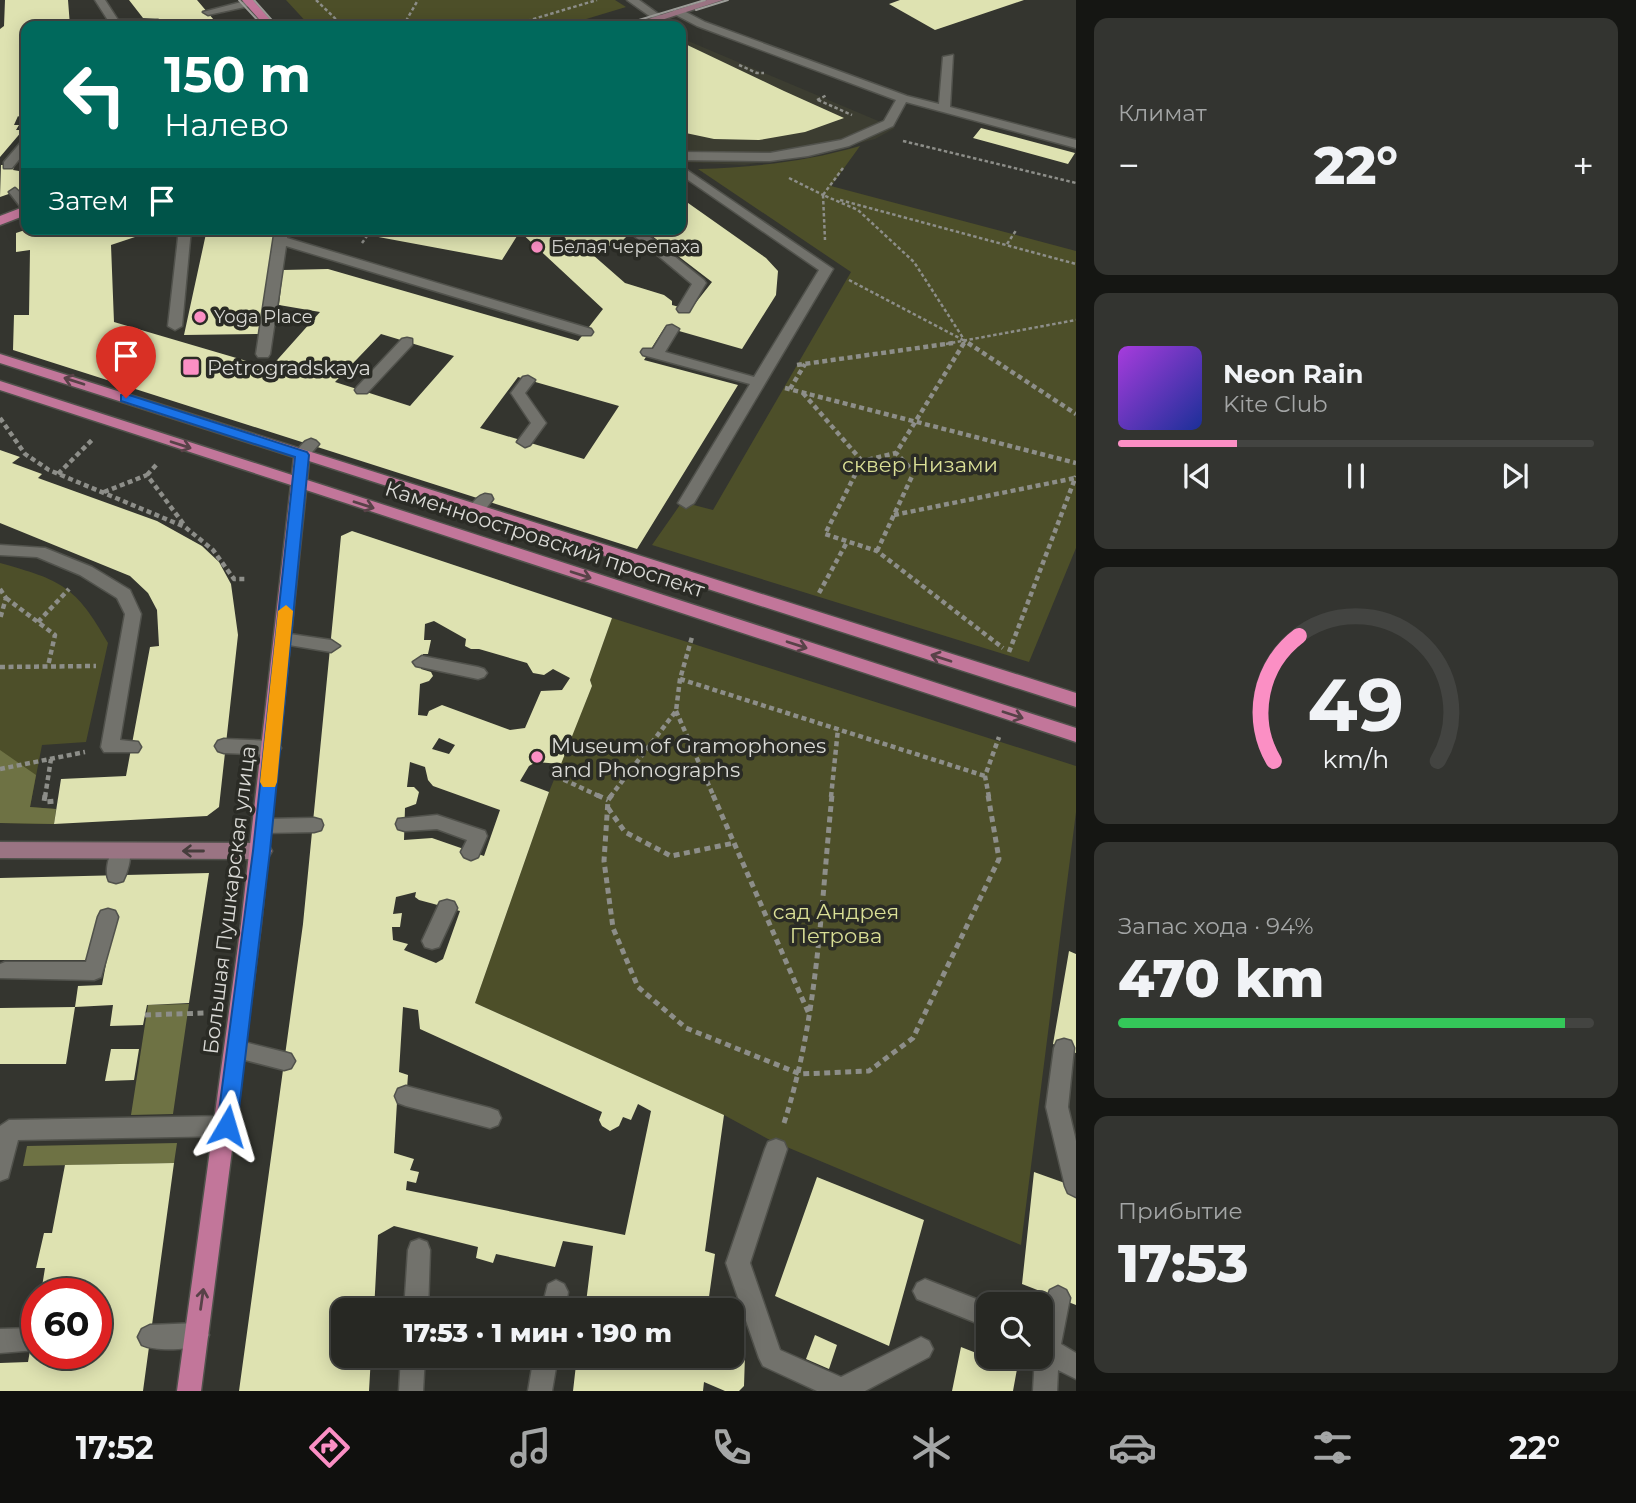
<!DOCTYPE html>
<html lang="ru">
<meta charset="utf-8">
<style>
body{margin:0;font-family:Montserrat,sans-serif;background:#333430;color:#f1f3f6;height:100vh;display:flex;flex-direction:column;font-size:26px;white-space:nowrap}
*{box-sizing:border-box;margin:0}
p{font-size:23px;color:#a4a6a6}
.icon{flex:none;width:38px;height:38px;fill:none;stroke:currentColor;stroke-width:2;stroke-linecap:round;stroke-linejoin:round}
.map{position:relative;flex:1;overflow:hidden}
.details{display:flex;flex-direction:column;gap:18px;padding:18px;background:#151613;width:560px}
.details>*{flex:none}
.banner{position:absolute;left:21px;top:21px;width:665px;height:214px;border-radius:14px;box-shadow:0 4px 18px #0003,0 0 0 2px #434441;background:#00695c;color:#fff;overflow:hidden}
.controls{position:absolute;left:976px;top:1292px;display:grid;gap:14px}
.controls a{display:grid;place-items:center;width:77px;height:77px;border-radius:14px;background:#272823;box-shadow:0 4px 18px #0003,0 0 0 2px #434441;font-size:35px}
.speed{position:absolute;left:21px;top:1278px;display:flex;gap:14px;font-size:35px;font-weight:700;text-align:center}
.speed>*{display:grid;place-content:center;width:91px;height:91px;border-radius:50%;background:#272823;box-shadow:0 4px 18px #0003,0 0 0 2px #434441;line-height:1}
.speed .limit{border:10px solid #d22;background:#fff;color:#111}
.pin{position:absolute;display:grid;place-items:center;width:60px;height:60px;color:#fff;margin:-72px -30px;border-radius:50% 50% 50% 0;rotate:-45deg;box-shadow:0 0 7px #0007}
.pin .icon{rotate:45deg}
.me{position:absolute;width:77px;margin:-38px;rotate:7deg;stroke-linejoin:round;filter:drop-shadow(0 0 5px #0008)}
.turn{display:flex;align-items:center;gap:24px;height:147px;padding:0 28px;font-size:32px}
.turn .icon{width:91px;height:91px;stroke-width:2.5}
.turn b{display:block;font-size:49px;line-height:60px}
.then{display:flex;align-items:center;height:66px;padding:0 28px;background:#0003;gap:14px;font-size:26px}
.big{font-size:52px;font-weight:800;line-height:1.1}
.details .tile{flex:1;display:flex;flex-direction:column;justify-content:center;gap:10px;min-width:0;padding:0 24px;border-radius:14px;background:#333430}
.details .dial{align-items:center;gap:0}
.dial svg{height:182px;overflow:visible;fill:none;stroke:#434441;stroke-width:7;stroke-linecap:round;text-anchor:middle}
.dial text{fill:#f1f3f6;stroke:none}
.song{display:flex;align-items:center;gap:21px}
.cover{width:84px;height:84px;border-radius:10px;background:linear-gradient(135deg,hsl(280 70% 55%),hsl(230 70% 35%))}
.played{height:7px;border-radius:4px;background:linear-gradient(90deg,#fb8fc4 25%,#434441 25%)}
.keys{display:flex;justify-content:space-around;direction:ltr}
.heat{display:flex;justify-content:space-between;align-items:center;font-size:38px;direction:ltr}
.charge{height:10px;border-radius:5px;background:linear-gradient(90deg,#34c759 94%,#434441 0)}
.trip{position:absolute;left:331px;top:1298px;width:413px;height:70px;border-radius:14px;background:#272823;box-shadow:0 4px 18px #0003,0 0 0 2px #434441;font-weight:800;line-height:70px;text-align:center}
.dock{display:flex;height:112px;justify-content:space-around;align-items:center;background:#10100e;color:#a4a6a6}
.dock .icon{width:49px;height:49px}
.dock .current{color:#fb8fc4}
.dock b{font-size:32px;color:#f1f3f6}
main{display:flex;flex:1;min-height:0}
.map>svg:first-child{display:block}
.built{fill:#3c3d31}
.green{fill:#4d4f29}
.forest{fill:#6e7244}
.building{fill:#dee2b1;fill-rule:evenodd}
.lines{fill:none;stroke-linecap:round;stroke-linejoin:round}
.lane-casing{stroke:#51524c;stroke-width:3}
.secondary-casing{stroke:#51524c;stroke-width:3}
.primary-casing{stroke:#51524c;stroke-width:3}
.path-far2{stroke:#8d8e89;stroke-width:2.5;stroke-dasharray:3.5 2.5;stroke-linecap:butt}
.path-far1{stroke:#8d8e89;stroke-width:4.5;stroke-dasharray:5 3.5;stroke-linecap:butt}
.path{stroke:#8d8e89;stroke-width:5;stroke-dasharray:6 4.5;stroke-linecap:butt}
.lane{fill:#72726c;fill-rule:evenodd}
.secondary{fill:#9a7483;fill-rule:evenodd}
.primary{fill:#c2769a;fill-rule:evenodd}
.tram{stroke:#9c9c98;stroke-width:2}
.oneway{stroke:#584248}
.oneway2{stroke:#463d3c}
.route{fill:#1a73e8;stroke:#114b97;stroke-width:2}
.slow{fill:#f59e0b}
.poi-dot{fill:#fb8fc4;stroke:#2a2b25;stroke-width:2.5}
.labels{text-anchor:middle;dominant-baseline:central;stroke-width:7;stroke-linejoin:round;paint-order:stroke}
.far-poi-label{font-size:18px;fill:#d9d9d5;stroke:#2a2b25;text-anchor:start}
.poi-label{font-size:21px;fill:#d9d9d5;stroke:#2a2b25;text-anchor:start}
.park-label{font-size:21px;fill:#dadf96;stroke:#2a2b25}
.street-label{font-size:21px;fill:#d9d9d5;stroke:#2a2b25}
</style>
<main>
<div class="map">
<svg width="1076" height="1391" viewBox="0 0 1076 1391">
<rect width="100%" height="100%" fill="#34352f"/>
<path class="built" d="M681,38L895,128L875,139L813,155L744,165L681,162Z"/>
<path class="green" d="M286,0H615L626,7L563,26H310Z
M860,146L831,186L1076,251V548L1029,662L652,545L682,502L713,510L851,272L698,169C756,167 804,162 860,146Z
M0,563C61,580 76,586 108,643L86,742L42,745L30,807L56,809L54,824L0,823Z
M612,618L1076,766V812L1021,1245L770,1140L724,1115L475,1003L549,792L592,686L590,680Z"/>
<path class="forest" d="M0,750L36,775L30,807L56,809L54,824L0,823Z
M189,1004L173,1114L131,1115L148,1005Z
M177,1143L174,1163L23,1166L27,1146Z"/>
<path class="building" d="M5,0H68L70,26H26V122L18,116L14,125H19L16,130H23L0,157V29L4,26Z
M129,0H197L219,26H160L155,19L143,18Z
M900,0H1024L935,30L889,4Z
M681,42L784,91L844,118L805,132L759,140L714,139L681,132Z
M981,128L1075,153L1068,164L973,138Z
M26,164V188L0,197L1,165H15L13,170L19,171Z
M681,198L766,258L778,271L776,295L742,349L665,327L644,360L738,385L637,549L13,350L14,315H29L30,250L16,252V233L28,229H159L111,245L114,322L270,368L320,312L279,305L283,270L328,269L578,341L603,309L517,229H617L629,234L615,248L600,242L596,247L577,241L625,283L664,295L672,301V305L690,310L712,282L643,229H681ZM381,334L454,356L410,406L335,382ZM518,377L619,406L584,459L480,428Z
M207,229H276L258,334L184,335Z
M378,229H482L517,236L502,260L373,236Z
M0,450L20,457L12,463L42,474L38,478L157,521L202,546L219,562L231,584L238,635L219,807L207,816L54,824L61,779L126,776L150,647L159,646L157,610L148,593L130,576L0,523Z
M352,531L612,618L590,680L592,686L561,764L536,762L529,766L520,781L549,792L475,1003L724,1115L705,1251L715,1254L707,1311H585L593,1246L563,1241L555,1267L496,1254L493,1263L476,1258L478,1247L394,1226L378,1235L374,1311H343V1356H371L369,1391H239L303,924L341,536ZM434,621L466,639L465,646L471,649H479L527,663L533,673L544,675L553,669L570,678L562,690L541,691L525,728L510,730L442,705L429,711L427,716L418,715L420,684L429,681L433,676L431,672L421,669L423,654H428L431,640H424L425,624ZM439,738L455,745L449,754L432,749ZM410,762L425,767L428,780L433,786L500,810L484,856L432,838L404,840L405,808L416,804L419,792L414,787H407ZM416,892L415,897L419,900L460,911L443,959L436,963L404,950L408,944L393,940L392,927H400L402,913L393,914L396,897ZM403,1007L418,1010L420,1029L602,1112L599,1120L602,1126L610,1131L619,1126L623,1117L631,1120L638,1104L651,1111L625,1235L406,1190L407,1181L416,1183L419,1172L410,1170L414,1159L394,1153L397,1102H406L408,1075L399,1072Z
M209,873L189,1003L147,1005L143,1025L110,1026L113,1005L75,1007L78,986L102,985L115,917L91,960H0V878Z
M1069,951L1076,954V1053L1053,1044Z
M75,1007L66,1064H0V1008Z
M111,1049H139L134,1080L105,1081Z
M174,1163L143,1391H0V1363L28,1362L35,1322L37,1353H96V1293H41L45,1268H36L44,1233H52L65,1165Z
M1034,1172L1076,1187V1305L1022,1284Z
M817,1177L924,1220L889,1346L775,1296Z
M732,1323L746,1324L744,1386L739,1391H725L704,1382L703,1391H573L577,1356H732Z
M815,1335L837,1345L829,1369L806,1359Z
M961,1347L1017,1369L1013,1391H952Z"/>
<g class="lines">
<defs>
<path id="lane" d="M95,0H105L118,20H158L163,23L158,26L111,25Z
M249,0L254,1V5L208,15L203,12Z
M627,0H639L664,18L655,20Z
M674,10H682L705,22L907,96L939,104L943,57L953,55L950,107L1076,140V148L906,102L893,126L849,146L808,156L770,161L681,160V152L770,153L841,140L884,121L896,100L697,26L674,14Z
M26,140V151L12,168H4V162L22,141Z
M681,166L833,269L694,503L686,508L678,503L750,384L643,355L641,352L643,349H653L667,326L672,325L679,329L665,352L754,377L819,270L681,175Z
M15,188L26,198V210L22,209L9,192Z
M179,229H191L182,326L175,330L168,326Z
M275,229H288L287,238L591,329L593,332L591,335H581L286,246L270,354L268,357H258L256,354Z
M626,229H640L704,280L706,283L689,312H679L677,309L692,284Z
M407,338L412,339V345L367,393H357L355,390L357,387L402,339Z
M528,376L535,380L525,393L546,423L530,445L525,447L517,442L531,423L511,393L523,377Z
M311,439L316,441L319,444L307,458H297L294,455C299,448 303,441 311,439Z
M485,494L491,495L493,499L482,514H470L468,510C472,503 477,496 485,494Z
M0,545L45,548L92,567L130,590L141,614L120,740L138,742L141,747L138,752H104L101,747L125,614L117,598L80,575L37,557L0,555Z
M283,633L331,640L340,646L331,652L277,643L275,639Z
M422,656L478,667L484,669L487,673L484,677L478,679L416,666L413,662Z
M224,739L272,741L278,743L281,748L278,753L272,755L224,753L218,751L215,746L218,741Z
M437,815L485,831L487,836L478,857L471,860L464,857L461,852L467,840L437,829L405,831L398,829L396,824L398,819Z
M314,818L321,820L323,825L321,830L314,832L264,833L257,831L255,826L257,821L264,819Z
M121,843L128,846C133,855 128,871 123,881L116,883L109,881C104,871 109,855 114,846Z
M447,900L454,902L457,908L439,947L432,949L425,947L422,941L440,902Z
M108,909L115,911L118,917L101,977L94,980L0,978V964L5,962H86L98,917L101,911Z
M1064,1039L1071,1041L1074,1048L1068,1107L1076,1141V1197L1068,1193L1065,1186L1046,1107L1054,1048L1057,1041Z
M236,1040L284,1052L291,1054L295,1061L291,1068L284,1070L229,1056L226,1049L229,1042Z
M406,1086L490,1108L498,1111L501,1118L498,1125L490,1128L406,1106L398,1103L395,1096L398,1089Z
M227,1116L235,1119L238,1126L235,1133L227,1136L18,1140L8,1178L0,1181V1126L9,1120Z
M776,1139L784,1142L787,1149L750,1263L780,1350L841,1377L921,1337L929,1341L933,1349L929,1357L865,1391H817L763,1366L759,1358L726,1263L765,1149L768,1142Z
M419,1239L427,1242L430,1250L428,1311H404L408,1250L411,1242Z
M925,1279L989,1304V1328L917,1299L913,1291L917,1283Z
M556,1280L564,1284L568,1292L565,1311H541L548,1284Z
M1058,1286L1066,1290L1070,1298L1061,1344L1076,1353V1379L1058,1370L1057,1391H1033L1035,1356H1041C1041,1333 1041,1311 1050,1290Z
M197,1323L205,1327L209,1335L205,1343C189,1350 158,1352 142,1345L138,1337L142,1329L150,1325Z
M32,1328L37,1330V1350L0,1353V1329Z
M401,1356H425L423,1391H399Z
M534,1356H558L552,1391H528Z"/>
<path id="secondary" d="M707,0H723L643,26H627Z
M0,842L262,843L269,846L272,851L269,856L262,859L0,858Z"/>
<path id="primary" d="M242,0H253L276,26H265Z
M26,206V215L0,225V216Z
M0,354L1076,693V707L309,461L307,480L1076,728V742L306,490L261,924L201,1391H177L241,924L291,485L0,390V381L292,475L294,457L0,363Z"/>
</defs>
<use href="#lane" class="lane-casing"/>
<use href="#secondary" class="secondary-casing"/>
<use href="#primary" class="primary-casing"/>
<path class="path-far2" d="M316,0L343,26
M403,26L418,0
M510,26L597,0
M739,65L757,73H764
M817,100L827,95
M818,100L852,115
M903,141L1076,183
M843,168L823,195L858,210L914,262L965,341L970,345
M789,178L825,196
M823,195L825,240
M840,200L1076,264
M362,243L372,229
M1007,244L1017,229
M849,280L965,341L963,345
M940,345L1076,320"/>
<path class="path-far1" d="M964,343L896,453L862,461L825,534L877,551L1003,648
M968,343L1076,414
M797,365L953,343
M785,388L1076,463
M790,389L805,364
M803,393L862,461
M0,418L25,454L49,470L185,527L213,550L234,579H247
M58,474L92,440
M147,475L158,463
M104,492L147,475L185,526
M894,515L1075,478
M877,551L914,472L896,453
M0,589L6,598L0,619
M819,593L847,542
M6,598L55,635L48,666
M38,622L69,589
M1009,652L1076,476
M0,667L96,666
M680,679L985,776
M676,711L714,797
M0,769L85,752
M556,776L601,797
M45,797L51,759
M610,797L676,711L680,679L692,637
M831,797L838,729
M989,797L985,776L999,737"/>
<path class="path" d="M45,795L44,802L58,801
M597,795L608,800
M612,795L608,800L604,861L613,928L638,987L686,1028L800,1074L869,1071L913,1038L999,859L988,795
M713,795L809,1014
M608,808L625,832L671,856L734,843
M145,1015L206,1013
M784,1123C818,1018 821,905 832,795"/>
<use href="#lane" class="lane"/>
<use href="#secondary" class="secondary"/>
<use href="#primary" class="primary"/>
<path class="tram" d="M239,0L263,26
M254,0L277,26
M696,10L728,0
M619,26L705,0"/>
</g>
<defs><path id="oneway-shaft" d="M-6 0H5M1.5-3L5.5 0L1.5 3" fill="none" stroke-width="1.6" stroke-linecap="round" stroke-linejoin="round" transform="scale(1.75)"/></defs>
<g class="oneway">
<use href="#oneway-shaft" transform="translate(74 381) rotate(-162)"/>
<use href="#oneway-shaft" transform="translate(181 445) rotate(18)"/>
<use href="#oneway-shaft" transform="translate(364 505) rotate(18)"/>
<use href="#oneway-shaft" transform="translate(581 575) rotate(18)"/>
<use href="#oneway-shaft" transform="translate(797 645) rotate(18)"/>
<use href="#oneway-shaft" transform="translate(941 658) rotate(-162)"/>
<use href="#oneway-shaft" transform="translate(1013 715) rotate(18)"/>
<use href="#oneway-shaft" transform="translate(202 1299) rotate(-82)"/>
</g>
<use class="oneway2" href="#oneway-shaft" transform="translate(193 851) rotate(-180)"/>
<path class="route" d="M126,394L307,452L309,455L270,851L237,1126L234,1132L227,1135L220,1132L217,1126L253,851L295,457L121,401V395Z"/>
<path class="slow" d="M286,605L293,611L277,782L275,787H263L260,782L278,611Z"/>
<g class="poi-dot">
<circle cx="537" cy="247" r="7"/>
<circle cx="200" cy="317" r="7"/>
<rect x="182" y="358" width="18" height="18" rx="3.5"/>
<circle cx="537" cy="757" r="7"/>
</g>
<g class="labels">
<g class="far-poi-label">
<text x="551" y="247">Белая черепаха</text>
<text x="214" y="317">Yoga Place</text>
</g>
<g class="poi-label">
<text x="207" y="367">Petrogradskaya</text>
<text x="551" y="745">Museum of Gramophones<tspan x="551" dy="24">and Phonographs</tspan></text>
</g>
<g class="park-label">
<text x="920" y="464">сквер Низами</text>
<text x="836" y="911">сад Андрея<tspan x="836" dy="24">Петрова</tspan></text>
</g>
<g class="street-label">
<text transform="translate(545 539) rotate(18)">Каменноостровский проспект</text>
<text transform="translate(229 900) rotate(-83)">Большая Пушкарская улица</text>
</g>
</g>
</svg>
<div class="controls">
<a><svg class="icon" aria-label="search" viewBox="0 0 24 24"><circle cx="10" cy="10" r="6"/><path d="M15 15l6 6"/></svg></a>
</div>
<div class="speed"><div class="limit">60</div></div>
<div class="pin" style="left:126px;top:398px;background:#d93025"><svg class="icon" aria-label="arrive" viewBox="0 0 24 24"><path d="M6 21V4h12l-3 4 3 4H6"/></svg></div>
<svg class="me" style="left:227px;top:1126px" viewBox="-20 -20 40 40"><path d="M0-17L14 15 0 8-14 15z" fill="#1a73e8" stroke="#fff" stroke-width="4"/></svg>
<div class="trip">17:53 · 1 мин · 190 m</div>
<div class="banner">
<div class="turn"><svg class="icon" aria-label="left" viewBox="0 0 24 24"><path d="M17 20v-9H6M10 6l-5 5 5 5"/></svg><div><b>150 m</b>Налево</div></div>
<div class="then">Затем<svg class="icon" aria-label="arrive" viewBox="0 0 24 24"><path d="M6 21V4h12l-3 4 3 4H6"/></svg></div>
</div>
</div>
<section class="details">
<div class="tile"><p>Климат</p>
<div class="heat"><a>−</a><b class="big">22°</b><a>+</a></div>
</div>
<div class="tile">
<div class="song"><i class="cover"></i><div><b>Neon Rain</b><p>Kite Club</p></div></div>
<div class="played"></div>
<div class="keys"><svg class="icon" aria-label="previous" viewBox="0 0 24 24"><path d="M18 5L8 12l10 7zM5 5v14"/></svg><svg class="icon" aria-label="pause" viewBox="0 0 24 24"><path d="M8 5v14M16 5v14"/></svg><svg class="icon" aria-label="next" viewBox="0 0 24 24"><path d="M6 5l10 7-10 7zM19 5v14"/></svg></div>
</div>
<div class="tile dial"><svg viewBox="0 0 100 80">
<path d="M14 69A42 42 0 1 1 86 69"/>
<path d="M14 69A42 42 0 0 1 25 14" stroke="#fb8fc4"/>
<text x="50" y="56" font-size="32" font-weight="700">49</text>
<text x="50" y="72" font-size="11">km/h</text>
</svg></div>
<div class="tile"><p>Запас хода · 94%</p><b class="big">470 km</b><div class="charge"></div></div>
<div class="tile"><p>Прибытие</p><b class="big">17:53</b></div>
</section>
</main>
<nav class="dock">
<b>17:52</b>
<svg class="icon current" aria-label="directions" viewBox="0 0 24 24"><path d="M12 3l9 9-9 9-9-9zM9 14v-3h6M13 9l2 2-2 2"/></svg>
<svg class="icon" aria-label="music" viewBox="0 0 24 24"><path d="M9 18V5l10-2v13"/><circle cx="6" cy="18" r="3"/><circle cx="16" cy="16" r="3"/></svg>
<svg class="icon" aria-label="phone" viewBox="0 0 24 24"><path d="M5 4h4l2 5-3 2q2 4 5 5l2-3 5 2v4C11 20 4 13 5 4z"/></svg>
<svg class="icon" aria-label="climate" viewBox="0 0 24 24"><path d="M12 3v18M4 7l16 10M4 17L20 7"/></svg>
<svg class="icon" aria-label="car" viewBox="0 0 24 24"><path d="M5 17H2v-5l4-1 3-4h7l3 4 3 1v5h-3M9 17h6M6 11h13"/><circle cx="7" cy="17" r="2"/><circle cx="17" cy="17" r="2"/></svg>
<svg class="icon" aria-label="filters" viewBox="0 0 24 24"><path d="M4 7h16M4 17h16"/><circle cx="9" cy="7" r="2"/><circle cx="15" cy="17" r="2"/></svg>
<b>22°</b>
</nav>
